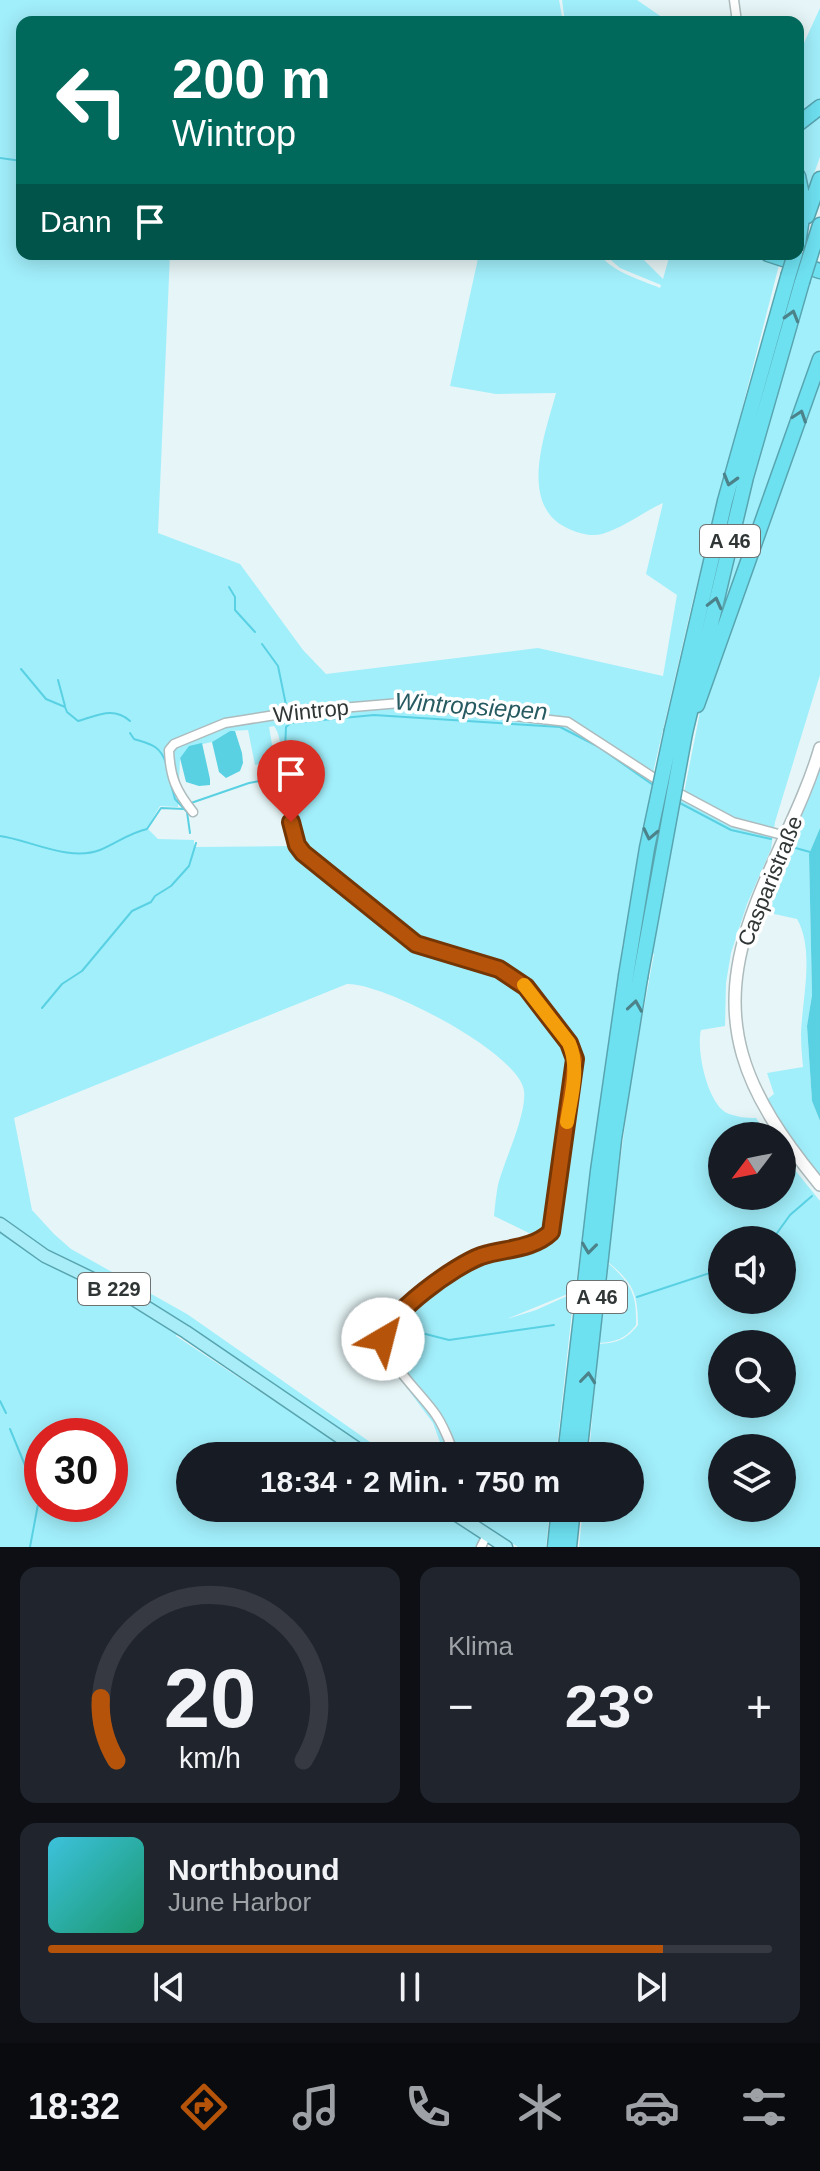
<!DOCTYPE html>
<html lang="de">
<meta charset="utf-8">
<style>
body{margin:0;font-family:Helvetica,sans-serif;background:#20242c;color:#f1f3f6;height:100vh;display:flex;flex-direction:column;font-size:30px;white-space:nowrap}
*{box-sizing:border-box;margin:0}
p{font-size:26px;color:#9ea1a6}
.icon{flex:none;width:44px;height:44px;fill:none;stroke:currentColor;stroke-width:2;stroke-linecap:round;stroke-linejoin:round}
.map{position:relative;height:1547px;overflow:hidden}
.sheet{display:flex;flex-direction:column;gap:20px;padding:20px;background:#0d0f14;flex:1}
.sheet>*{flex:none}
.guide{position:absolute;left:16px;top:16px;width:788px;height:244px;border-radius:16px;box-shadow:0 4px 20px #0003;background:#00695c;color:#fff;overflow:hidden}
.needle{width:52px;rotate:238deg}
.fabs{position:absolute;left:708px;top:1122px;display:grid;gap:16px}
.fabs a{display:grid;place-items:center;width:88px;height:88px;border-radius:50%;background:#171b24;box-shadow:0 4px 20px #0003;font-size:40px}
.speed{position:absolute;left:24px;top:1418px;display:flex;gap:16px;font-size:40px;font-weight:700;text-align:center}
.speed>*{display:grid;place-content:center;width:104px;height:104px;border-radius:50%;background:#171b24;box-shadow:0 4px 20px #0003;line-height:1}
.speed .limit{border:12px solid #d22;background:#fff;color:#111}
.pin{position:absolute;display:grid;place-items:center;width:68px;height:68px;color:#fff;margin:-82px -34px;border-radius:50% 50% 50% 0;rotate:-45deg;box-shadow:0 0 8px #0007}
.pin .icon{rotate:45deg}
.me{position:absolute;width:88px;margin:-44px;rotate:37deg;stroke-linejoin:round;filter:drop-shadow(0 0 6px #0008)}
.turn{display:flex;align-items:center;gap:28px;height:168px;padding:0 24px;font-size:36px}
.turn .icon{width:104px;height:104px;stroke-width:2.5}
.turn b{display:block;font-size:56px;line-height:68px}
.then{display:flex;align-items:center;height:76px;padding:0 24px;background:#0003;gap:16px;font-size:30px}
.big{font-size:60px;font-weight:600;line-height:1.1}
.sheet .card{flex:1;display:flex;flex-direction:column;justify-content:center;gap:12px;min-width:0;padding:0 28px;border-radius:16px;background:#20242c}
.sheet .dial{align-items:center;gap:0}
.dial svg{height:208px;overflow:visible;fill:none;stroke:#363941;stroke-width:7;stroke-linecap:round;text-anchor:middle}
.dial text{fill:#f1f3f6;stroke:none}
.song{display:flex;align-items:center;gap:24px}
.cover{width:96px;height:96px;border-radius:12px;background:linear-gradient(135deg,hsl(190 70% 55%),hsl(160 70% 35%))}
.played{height:8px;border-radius:4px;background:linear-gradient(90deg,#b45309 85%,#363941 85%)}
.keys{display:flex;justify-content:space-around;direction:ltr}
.heat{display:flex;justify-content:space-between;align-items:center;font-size:44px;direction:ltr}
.sheet .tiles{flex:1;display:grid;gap:20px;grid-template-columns:1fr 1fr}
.card:last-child{grid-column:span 2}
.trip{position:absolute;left:176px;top:1442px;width:468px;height:80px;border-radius:40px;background:#171b24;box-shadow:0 4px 20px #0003;font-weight:600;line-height:80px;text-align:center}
.tab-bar{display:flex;height:128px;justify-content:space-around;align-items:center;background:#090b0e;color:#9ea1a6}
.tab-bar .icon{width:56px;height:56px}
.tab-bar .selected{color:#b45309}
.tab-bar b{font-size:36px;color:#f1f3f6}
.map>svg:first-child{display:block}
.green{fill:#a1effb;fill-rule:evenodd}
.water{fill:#59d1e3}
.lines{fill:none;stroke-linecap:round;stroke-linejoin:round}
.stream{stroke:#59d1e3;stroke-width:2}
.street-casing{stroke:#adbbbd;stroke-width:11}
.secondary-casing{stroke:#adbbbd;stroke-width:14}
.primary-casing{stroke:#58a5b0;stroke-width:15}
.highway-casing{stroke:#58a5b0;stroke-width:17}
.street{stroke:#fff;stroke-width:8}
.secondary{stroke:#fff;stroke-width:11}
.primary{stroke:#a8edf7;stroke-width:12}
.highway{stroke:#6ee1f1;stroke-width:14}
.highway-bridge-casing{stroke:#58a5b0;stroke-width:17;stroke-linecap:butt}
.highway-bridge{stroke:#6ee1f1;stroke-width:14}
.oneway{stroke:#4c828a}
.route-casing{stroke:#753606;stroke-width:20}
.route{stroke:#b45309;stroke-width:14}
.slow{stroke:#f59e0b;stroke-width:14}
.labels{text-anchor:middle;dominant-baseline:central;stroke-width:7;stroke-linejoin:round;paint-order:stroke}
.shield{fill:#fff;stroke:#6e7272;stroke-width:2}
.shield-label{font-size:20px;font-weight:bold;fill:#303536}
.street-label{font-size:22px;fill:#303536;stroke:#fff}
.water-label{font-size:24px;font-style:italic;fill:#275a61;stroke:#fff}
</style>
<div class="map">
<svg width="820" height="1547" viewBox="0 0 820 1547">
<rect width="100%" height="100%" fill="#e6f5f7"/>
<path class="green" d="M0,0H559L563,22H22V254H170L158,533L240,564L303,650L326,674L538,648L663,676L677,595L646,574L663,503C643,512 623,528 602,534C590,537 578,533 567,528C517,504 546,432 556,393L496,394L450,386L479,254H599C614,273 639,279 660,288L661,285L620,268L604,254H642L641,257L663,279L670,254H753L779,265L692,604L653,773L684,793L700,712L820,370V675L775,822L771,849L747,904L731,953L726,983L725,1026L701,1030C696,1050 707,1100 725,1112C734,1117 747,1118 756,1118L768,1136H722V1196H782V1154L820,1201V1547H579L583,1508H630V1456H589L598,1344C617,1343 626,1340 638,1325C638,1292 632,1282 607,1261L632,1072L654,954L634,943L623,941L575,1291L507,1319L536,1310L574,1293L556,1456H445L433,1423L381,1353L376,1334L384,1320L419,1290L420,1293H425L463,1266L483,1257L549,1239L546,1232L540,1239L538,1232L529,1233L494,1216C495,1206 496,1195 498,1185C504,1161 527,1114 524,1091C520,1053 382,982 347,984L14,1118L32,1210L54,1234L71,1249L187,1314L390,1456H377L181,1325L176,1336L357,1456H190V1508H437L478,1534L480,1539L477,1547H0ZM274,726C284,740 279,758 278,774L264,779V788L291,785C292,807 292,833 305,852L420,945L502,967L534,989L572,1043L567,1047L527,989L499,972L419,948L294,846L194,847V840L158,839L147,828L160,806L178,807L180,758L189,747L212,742L230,731L248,730L255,765L275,761L269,727ZM722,1240H782V1300H722ZM722,1344H782V1404H722ZM42,1436H110V1504H42ZM722,1448H782V1508H722Z
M562,0H637L669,22H565Z
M820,8V101L798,120V56Z
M820,116V157L807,193L805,178L798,167V132Z
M811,277L820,278V349L710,653L758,461Z
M820,751V828L809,854L812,995L807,1026L812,1101L820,1121V1178L787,1135L765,1101L774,1094L767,1073L803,1067C802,1056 801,1045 801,1034C802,1000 815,950 797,919L761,911Z
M606,1261C630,1283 637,1292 636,1325C625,1339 616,1342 598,1343Z
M477,1508H550L546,1547H518L481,1524Z"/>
<path class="water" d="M230,731H235L242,753L243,763L240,771L226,778L219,772L212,742Z
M202,743L210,779V785L199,786L186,782L180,758L189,746Z
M820,828V1121L812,1101L807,1026L812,995L809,854Z"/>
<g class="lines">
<path class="stream" d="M0,158L22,161
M229,587L235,597V610L255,632
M262,644L278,666L286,705
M21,669L46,699L65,707L67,712L78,721C97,716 113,706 130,721
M58,680L65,706
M130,733L134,739C150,744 160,745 166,763
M170,781L175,799L187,812L190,833
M678,802L731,830L771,839
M191,803L249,783L282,777L284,774L286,727L291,723L374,715L560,727L599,747L653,785
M0,836C30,840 69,862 100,850C117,843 129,833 147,829L161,808L184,809
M792,847L810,852
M42,1008L62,984L82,971L132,911L151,902L155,896L171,886L189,866L196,843
M772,1240L790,1215L812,1196
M637,1297L722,1269
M398,1327L449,1340L554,1325
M0,1401L6,1413
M10,1429L39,1499L30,1547"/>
<defs>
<path id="street" d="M734,0L737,22
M673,790L733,822L786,836
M193,812C176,791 170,777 169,750L174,744L225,723L294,712L400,703L568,722L662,783
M291,822L297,845L303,853L421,947L466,957L506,972L531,992L569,1043L575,1059V1070L551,1232C532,1250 505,1248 481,1256C444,1269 406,1302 383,1334C382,1359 422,1394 436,1415C445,1428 449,1441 455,1456
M473,1525L477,1508
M481,1547L487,1535"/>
<path id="secondary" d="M820,748C804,803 775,852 755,906C710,1023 745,1093 820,1185"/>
<path id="primary" d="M0,1224L45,1256L130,1297L186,1332L368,1456
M446,1508L506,1547"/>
<path id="highway" d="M798,124L820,107
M798,176L804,205L798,244
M807,216L820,179
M813,247L820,225
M768,254L820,271
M697,705L820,359
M672,730L725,501L788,277
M685,733L746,477L802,282
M565,1456L598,1171L626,976
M579,1456L614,1139L640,978
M555,1547L559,1508
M569,1547L573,1508"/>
</defs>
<use href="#street" class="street-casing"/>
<use href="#secondary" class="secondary-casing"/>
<use href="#primary" class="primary-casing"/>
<use href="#highway" class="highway-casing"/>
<use href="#street" class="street"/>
<use href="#secondary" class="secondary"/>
<use href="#primary" class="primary"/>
<use href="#highway" class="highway"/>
<defs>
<path id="highway-bridge" d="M788,277L795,254
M802,282L813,247
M626,976L647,848L672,730
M640,978L685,733"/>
</defs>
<use href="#highway-bridge" class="highway-bridge-casing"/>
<use href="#highway-bridge" class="highway-bridge"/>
</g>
<defs><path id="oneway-chevron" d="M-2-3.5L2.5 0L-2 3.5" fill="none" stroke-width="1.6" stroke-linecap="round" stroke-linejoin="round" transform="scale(2)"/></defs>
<g class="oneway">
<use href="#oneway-chevron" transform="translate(792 316) rotate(-74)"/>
<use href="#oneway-chevron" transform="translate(800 416) rotate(-71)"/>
<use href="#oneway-chevron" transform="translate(730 480) rotate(106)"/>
<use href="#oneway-chevron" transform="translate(715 603) rotate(-76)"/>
<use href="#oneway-chevron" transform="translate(650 834) rotate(102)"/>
<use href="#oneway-chevron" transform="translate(635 1006) rotate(-81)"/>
<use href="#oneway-chevron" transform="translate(589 1248) rotate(97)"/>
<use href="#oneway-chevron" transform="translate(588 1378) rotate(-84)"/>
</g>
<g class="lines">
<defs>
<path id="route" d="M291,822L297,845L303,853L416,944L499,969L526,987L569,1043L575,1059L551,1232C532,1250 505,1248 481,1256C456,1265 388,1313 383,1339"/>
</defs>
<use href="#route" class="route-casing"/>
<use href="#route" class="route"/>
<path class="slow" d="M524,985L569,1043C580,1068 571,1096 567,1122"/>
</g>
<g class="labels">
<g class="shield">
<rect x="700" y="525" width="60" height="32" rx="6"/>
<rect x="78" y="1273" width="72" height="32" rx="6"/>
<rect x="567" y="1281" width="60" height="32" rx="6"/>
</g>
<g class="shield-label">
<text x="730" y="541">A 46</text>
<text x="114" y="1289">B 229</text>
<text x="597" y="1297">A 46</text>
</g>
<g class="street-label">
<text transform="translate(311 711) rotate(-6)">Wintrop</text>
<text transform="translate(770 881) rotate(-68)">Casparistraße</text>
</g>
<g class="water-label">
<text transform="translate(471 706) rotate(4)">Wintropsiepen</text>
</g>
</g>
</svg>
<div class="fabs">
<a><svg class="needle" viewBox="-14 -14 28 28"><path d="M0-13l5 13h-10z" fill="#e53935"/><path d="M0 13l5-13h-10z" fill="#9ea1a6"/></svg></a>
<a><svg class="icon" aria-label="sound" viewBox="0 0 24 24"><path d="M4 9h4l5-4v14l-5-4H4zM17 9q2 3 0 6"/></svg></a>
<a><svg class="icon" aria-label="search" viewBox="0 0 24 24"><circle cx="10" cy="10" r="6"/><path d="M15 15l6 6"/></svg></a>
<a><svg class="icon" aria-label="layers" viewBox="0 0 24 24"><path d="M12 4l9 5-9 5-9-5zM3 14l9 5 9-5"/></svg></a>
</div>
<div class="speed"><div class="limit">30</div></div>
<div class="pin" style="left:291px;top:822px;background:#d93025"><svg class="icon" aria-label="arrive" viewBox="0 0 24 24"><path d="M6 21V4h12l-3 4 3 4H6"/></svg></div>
<svg class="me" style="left:383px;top:1339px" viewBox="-20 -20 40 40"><circle r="19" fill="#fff"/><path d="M0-13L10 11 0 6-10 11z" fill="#b45309"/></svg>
<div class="trip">18:34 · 2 Min. · 750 m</div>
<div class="guide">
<div class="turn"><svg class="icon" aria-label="left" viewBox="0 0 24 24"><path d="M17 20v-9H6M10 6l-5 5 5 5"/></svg><div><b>200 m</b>Wintrop</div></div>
<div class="then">Dann<svg class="icon" aria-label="arrive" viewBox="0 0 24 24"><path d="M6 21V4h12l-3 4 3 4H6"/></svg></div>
</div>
</div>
<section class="sheet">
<div class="tiles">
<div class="card dial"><svg viewBox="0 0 100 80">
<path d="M14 69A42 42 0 1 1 86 69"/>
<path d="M14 69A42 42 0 0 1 8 45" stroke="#b45309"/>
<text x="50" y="56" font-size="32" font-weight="700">20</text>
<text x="50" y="72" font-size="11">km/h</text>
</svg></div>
<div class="card"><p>Klima</p>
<div class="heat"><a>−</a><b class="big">23°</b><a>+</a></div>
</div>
<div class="card">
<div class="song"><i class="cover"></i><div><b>Northbound</b><p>June Harbor</p></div></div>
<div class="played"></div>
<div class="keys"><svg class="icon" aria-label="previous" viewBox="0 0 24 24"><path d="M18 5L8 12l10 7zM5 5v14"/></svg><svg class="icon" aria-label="pause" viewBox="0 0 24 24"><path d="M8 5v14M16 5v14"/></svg><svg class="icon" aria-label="next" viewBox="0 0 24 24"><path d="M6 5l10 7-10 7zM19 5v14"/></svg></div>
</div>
</div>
</section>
<nav class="tab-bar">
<b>18:32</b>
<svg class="icon selected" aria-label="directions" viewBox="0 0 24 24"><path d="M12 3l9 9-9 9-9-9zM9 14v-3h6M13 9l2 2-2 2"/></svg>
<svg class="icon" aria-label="music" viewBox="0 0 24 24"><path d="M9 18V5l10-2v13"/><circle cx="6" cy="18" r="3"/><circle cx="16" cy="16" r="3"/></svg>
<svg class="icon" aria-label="phone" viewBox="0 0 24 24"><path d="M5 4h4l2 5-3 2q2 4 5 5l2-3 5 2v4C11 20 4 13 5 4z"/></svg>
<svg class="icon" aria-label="climate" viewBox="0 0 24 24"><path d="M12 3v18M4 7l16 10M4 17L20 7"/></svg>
<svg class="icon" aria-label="car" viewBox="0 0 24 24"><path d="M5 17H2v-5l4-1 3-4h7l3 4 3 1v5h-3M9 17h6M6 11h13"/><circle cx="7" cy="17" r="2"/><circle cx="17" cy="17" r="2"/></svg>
<svg class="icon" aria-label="filters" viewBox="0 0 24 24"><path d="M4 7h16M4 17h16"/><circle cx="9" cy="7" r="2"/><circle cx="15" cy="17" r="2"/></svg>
</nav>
